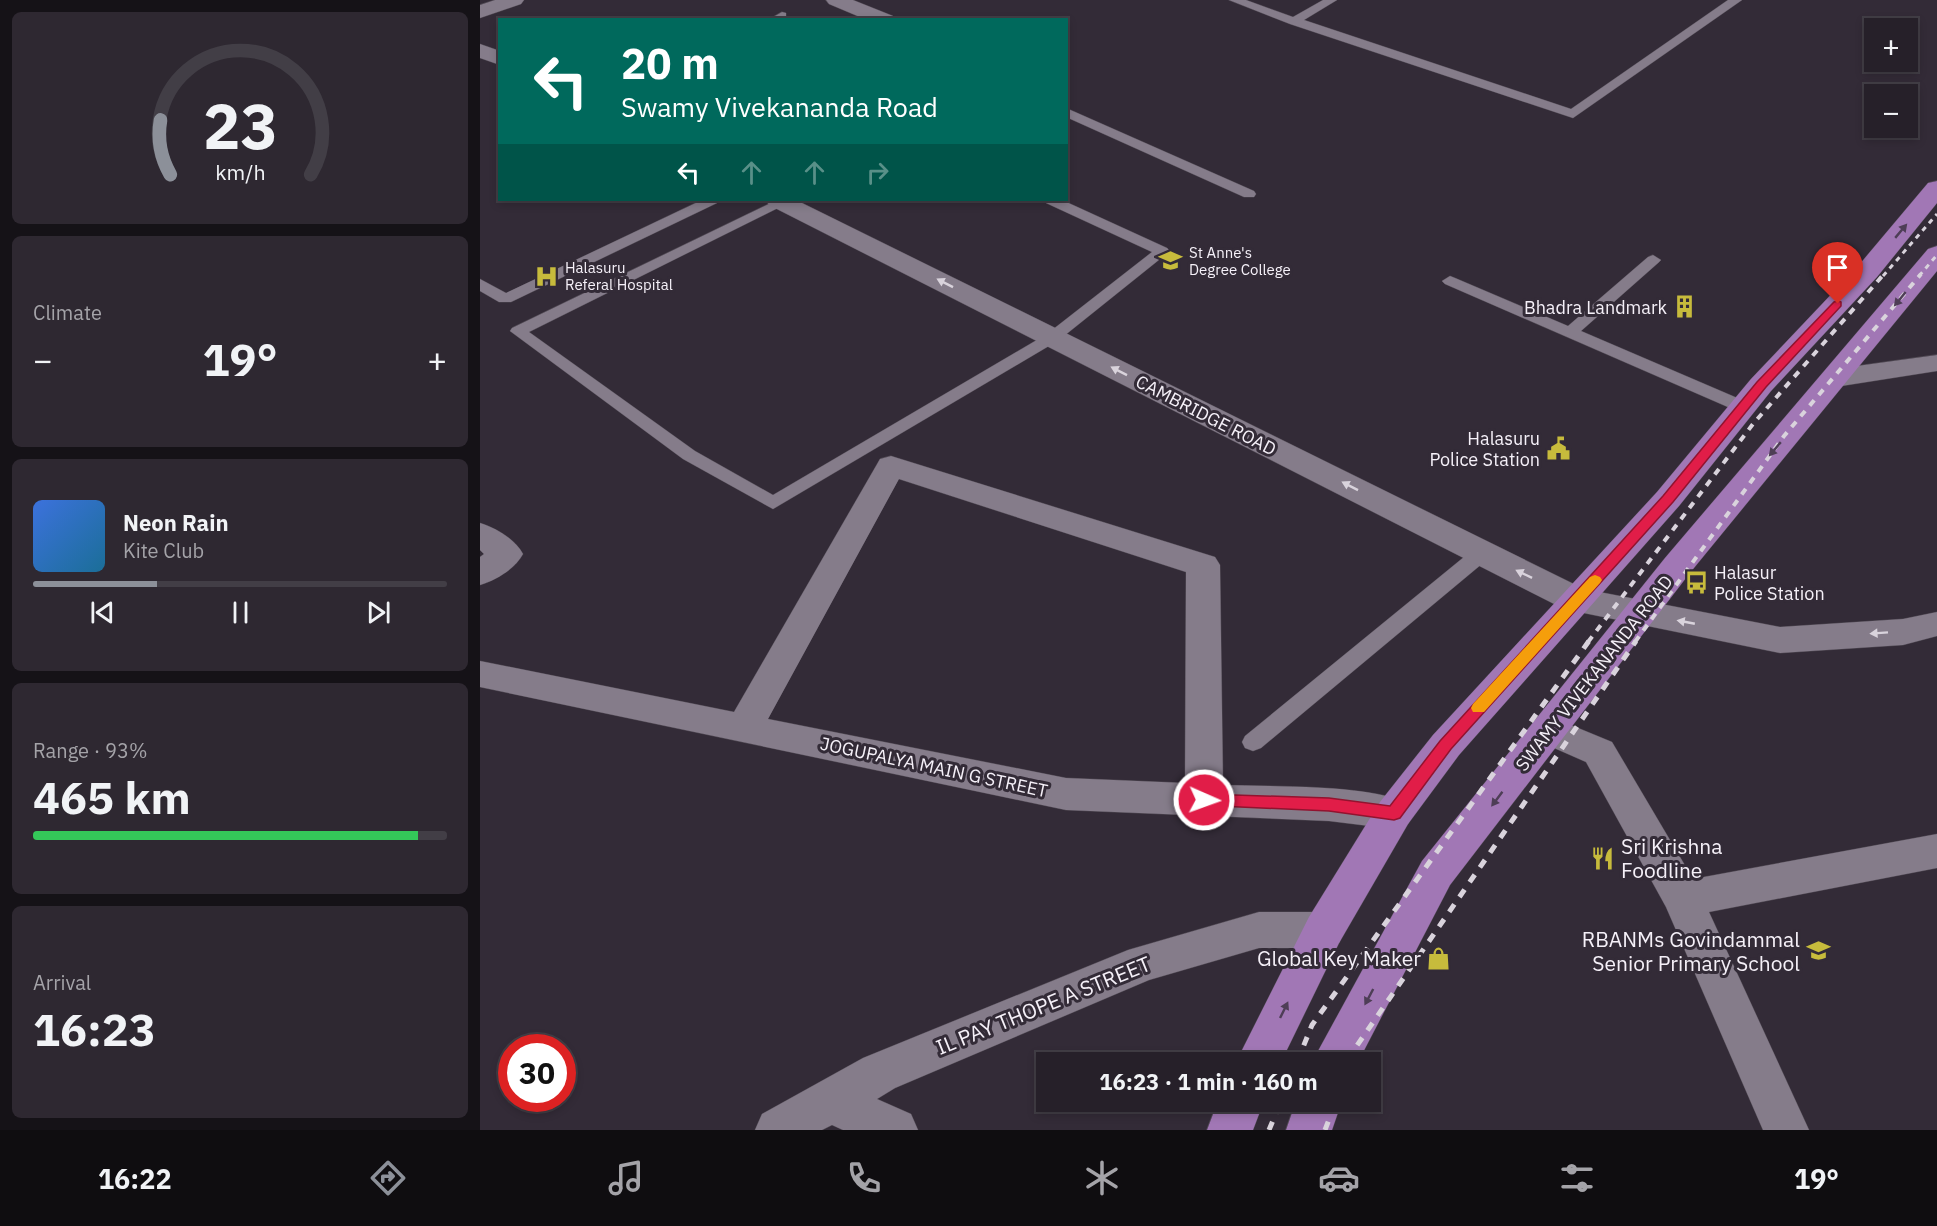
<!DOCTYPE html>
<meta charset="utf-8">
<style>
body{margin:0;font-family:"IBM Plex Sans",sans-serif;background:#2e2831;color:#f1f3f6;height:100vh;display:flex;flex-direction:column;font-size:22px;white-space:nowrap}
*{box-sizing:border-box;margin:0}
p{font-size:20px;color:#a4a3a8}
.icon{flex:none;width:33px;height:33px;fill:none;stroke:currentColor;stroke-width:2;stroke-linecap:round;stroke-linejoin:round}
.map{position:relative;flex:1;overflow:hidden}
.panel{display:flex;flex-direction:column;gap:12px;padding:12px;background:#151217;width:480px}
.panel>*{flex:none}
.banner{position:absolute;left:18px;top:18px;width:570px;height:183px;border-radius:0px;box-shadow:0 3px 9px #0003,0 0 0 2px #423e46;background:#00695c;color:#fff;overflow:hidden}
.controls{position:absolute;left:1384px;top:18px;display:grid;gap:12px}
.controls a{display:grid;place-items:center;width:54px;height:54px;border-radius:0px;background:#262029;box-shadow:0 3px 9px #0003,0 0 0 2px #423e46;font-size:30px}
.speed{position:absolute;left:18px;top:1034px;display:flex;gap:12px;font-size:30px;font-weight:700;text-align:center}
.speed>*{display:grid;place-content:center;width:78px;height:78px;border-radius:50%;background:#262029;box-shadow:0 3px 9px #0003,0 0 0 2px #423e46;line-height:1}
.speed .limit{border:9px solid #d22;background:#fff;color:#111}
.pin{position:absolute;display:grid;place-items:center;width:51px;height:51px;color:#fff;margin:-62px -26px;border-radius:50% 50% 50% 0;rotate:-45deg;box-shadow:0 0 6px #0007}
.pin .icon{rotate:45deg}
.me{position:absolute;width:66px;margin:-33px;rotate:92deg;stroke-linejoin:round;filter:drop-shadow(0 0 4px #0008)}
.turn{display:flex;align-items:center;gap:21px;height:126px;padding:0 24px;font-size:27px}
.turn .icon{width:78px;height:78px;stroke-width:2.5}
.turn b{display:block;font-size:42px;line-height:51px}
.lanes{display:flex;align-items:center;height:57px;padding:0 24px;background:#0003;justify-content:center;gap:30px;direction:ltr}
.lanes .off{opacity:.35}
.big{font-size:45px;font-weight:700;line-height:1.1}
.panel .widget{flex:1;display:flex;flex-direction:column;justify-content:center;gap:9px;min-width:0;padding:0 21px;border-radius:9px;background:#2e2831}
.panel .dial{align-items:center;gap:0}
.dial svg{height:156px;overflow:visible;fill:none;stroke:#423e46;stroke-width:7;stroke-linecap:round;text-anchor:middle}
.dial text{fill:#f1f3f6;stroke:none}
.song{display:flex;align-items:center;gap:18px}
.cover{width:72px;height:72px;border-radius:9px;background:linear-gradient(135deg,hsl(220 70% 55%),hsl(200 70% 35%))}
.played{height:6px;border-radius:3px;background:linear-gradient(90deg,#8c9099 30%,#423e46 30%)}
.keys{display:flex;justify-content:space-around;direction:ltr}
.heat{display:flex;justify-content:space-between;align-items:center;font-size:33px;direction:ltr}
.charge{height:9px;border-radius:4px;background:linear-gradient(90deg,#34c759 93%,#423e46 0)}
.trip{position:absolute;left:556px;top:1052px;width:345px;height:60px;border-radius:0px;background:#262029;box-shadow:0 3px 9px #0003,0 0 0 2px #423e46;font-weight:700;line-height:60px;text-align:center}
.tabs{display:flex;height:96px;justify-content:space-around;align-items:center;background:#0f0d10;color:#a4a3a8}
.tabs .icon{width:42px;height:42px}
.tabs .active{color:#8c9099}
.tabs b{font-size:27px;color:#f1f3f6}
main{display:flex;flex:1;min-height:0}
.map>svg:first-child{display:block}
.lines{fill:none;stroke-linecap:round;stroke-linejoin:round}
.lane-casing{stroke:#4f4852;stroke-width:1}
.street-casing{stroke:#4f4852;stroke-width:1}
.secondary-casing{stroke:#4f4852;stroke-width:1}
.primary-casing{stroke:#4f4852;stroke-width:1}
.lane{fill:#857c8a;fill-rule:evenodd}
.street{fill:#857c8a;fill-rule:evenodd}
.secondary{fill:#857c8a;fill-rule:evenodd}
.primary{fill:#a177b5;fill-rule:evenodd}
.rail-far2{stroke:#d9d3dc;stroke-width:3;stroke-dasharray:5 5;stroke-linecap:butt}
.rail-far1{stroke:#d9d3dc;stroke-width:4;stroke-dasharray:7 7;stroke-linecap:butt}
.rail{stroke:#d9d3dc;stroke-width:5;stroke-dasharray:9 9;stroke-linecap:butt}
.oneway{fill:#4e3e56}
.oneway2{fill:#d9d3dc}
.route{fill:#e11d48;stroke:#92132f;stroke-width:1.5}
.slow{fill:#f59e0b}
.labels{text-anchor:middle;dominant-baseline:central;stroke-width:6;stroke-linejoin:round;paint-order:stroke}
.far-poi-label{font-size:15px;fill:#f5f0f8;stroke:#332b37;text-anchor:start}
.poi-label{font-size:18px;fill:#f5f0f8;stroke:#332b37;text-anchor:end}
.street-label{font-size:18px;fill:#f5f0f8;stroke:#332b37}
.near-poi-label{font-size:21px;fill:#f5f0f8;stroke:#332b37;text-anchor:end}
.near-street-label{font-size:21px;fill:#f5f0f8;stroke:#332b37}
</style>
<main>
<section class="panel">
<div class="widget dial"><svg viewBox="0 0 100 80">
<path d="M14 69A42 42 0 1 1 86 69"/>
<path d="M14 69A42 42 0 0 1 9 41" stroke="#8c9099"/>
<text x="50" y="56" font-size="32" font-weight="700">23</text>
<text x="50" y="72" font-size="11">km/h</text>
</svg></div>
<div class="widget"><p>Climate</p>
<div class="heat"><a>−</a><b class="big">19°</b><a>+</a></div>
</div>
<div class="widget">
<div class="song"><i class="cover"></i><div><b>Neon Rain</b><p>Kite Club</p></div></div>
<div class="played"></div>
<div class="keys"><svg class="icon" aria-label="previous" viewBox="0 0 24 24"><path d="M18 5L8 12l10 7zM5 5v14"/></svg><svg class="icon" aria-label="pause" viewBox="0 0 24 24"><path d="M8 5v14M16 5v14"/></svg><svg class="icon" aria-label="next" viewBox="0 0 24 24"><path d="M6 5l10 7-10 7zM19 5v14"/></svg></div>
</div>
<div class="widget"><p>Range · 93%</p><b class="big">465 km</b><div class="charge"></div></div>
<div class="widget"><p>Arrival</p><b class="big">16:23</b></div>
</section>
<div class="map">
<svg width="1457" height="1130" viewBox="0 0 1457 1130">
<rect width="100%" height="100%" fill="#332b37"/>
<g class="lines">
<defs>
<path id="lane" d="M749,0H766L813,17L843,0H857L824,20L1091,109L1248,0H1262L1093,118L810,24Z
M302,12L306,13V19L288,20Z
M586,108L774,191L776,194L774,197H764L586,117Z
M222,200H239L237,203L31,302H19L0,291V279L26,293Z
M297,200H308L310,202L49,332L215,451L293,495L567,334L672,252L566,203L564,200H582L687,248L690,251L579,340L293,509L203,459L30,331L32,328Z
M1173,255L1181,260L1178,263L1101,331L1269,403L1272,407L1269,411H1257L965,284L962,281L970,276L975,278L1088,326L1168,257Z
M1002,546L1009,548L1012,553L1009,558L781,748L773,751L765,748L762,742L765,736L995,548Z"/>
<path id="street" d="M346,0H373L413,16L416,20H387L349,4Z
M1457,355V371L1355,387L1345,384L1341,378L1345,372L1355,369Z
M411,456L735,557L740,565L743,785C798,787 877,784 928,802L933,813L928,824L914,829L849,821L586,810L0,687V661L254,712L396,466L400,459ZM419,479L706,572L705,783L586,778L288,719Z
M0,523C16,528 35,539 43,554C35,569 16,580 0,585V557L4,554L0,550Z
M1069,716L1132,742L1213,879L1457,834V868L1229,912L1329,1130H1283L1186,907L1106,762L1056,740L1051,730L1056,720Z
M779,912H844L859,917L865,930L859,943L844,948H779L669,980L415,1088L397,1099L431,1114L438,1130H363L352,1125L342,1130H275L282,1114L383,1058L648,950Z"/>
<path id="secondary" d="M15,0H44L41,4L0,18V5Z
M0,44L20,51V65L0,58Z
M286,200H316L1104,589L1300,627L1423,619L1457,612V636L1423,645L1300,653L1084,609L289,205Z"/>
<path id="primary" d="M1457,181V203L1397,277L1291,391L1199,506L979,755L928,824L859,943L801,1062H756L829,917L900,802L953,735L1177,492L1271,379L1379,265L1448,183Z
M1457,246V271L1209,574L970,885L878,1062H832L942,861L1185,558L1448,249Z
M738,1101H784L773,1130H727Z
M816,1101H862L852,1130H806Z"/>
</defs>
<use href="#lane" class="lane-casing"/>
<use href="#street" class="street-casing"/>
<use href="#secondary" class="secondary-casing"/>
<use href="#primary" class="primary-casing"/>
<use href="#lane" class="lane"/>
<use href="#street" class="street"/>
<use href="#secondary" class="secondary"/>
<use href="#primary" class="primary"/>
<path class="rail-far2" d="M1403,276L1457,214
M1439,276L1457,255"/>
<path class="rail-far1" d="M1108,642L1273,424L1404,274
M1155,642L1304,436L1441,274"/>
<path class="rail" d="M817,1062L832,1025L1109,641
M871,1062L876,1047L1156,641
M789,1130L801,1101
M845,1130L856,1101"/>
</g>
<defs><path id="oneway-solid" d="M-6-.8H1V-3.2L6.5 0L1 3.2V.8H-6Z" transform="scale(1.5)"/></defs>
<g class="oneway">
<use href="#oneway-solid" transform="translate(1421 231) rotate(-50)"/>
<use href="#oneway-solid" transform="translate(1420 299) rotate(129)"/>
<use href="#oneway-solid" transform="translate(1295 449) rotate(130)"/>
<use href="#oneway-solid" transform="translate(1017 799) rotate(127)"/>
<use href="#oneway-solid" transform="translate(889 997) rotate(118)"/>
<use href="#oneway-solid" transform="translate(804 1010) rotate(-64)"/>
</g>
<g class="oneway2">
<use href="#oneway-solid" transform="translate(465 283) rotate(-153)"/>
<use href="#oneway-solid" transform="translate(639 371) rotate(-153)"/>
<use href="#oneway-solid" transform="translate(870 486) rotate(-153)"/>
<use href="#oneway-solid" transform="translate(1044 574) rotate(-154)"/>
<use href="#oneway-solid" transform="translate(1206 622) rotate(-169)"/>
<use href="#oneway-solid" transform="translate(1399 633) rotate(176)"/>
</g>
<path class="route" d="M1358,301L1361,302V306L1286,387L1193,502L971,749L920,818L914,820L849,811L718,805L716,800L718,796L724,794L849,798L910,806L960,741L1183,496L1277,382L1354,302Z"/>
<path class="slow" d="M1115,575L1120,577L1122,580L1120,583L1004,712H993L991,708L993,704L1110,577Z"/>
<defs>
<symbol id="university-bare" viewBox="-9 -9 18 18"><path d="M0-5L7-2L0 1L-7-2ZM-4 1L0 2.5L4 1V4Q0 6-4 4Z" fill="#c7bb3c" stroke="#332b37" stroke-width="2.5" paint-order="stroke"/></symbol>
<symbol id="hospital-bare" viewBox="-9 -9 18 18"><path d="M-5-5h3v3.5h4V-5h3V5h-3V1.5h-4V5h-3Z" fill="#c7bb3c" stroke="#332b37" stroke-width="2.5" paint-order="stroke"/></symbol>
<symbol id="building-bare" viewBox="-9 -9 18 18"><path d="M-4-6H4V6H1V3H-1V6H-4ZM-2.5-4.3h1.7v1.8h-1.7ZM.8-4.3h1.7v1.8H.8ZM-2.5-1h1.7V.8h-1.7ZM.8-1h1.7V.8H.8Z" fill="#c7bb3c" stroke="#332b37" stroke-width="2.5" paint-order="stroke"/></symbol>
<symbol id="civic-bare" viewBox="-9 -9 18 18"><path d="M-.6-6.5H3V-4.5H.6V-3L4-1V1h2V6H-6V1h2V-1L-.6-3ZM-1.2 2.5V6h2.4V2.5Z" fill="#c7bb3c" stroke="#332b37" stroke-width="2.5" paint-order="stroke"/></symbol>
<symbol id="bus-bare" viewBox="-9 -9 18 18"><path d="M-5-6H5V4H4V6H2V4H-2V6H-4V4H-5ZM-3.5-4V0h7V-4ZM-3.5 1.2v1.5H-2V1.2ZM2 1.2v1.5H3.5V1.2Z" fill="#c7bb3c" stroke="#332b37" stroke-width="2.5" paint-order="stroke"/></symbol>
<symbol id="restaurant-bare" viewBox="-9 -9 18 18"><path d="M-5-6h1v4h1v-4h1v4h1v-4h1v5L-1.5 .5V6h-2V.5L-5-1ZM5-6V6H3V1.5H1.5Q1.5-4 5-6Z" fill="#c7bb3c" stroke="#332b37" stroke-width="2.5" paint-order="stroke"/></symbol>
<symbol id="school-bare" viewBox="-9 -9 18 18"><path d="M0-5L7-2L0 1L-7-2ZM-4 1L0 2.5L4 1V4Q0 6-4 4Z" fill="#c7bb3c" stroke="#332b37" stroke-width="2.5" paint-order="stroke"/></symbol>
<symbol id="shop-bare" viewBox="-9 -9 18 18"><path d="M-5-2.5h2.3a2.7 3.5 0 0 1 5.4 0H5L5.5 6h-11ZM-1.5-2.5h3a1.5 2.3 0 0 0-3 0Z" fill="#c7bb3c" stroke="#332b37" stroke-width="2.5" paint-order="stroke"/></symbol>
</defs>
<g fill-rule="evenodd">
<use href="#university-bare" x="674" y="244" width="33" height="33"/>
<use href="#hospital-bare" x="50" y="260" width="33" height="33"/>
<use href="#building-bare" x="1188" y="290" width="33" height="33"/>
<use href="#civic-bare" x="1062" y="432" width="33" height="33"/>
<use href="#bus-bare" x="1200" y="566" width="33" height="33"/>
<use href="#restaurant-bare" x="1106" y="842" width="33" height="33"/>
<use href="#school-bare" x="1322" y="934" width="33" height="33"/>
<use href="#shop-bare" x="942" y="942" width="33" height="33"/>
</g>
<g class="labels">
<g class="far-poi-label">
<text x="709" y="252">St Anne's<tspan x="709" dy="17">Degree College</tspan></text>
<text x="85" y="267">Halasuru<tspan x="85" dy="17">Referal Hospital</tspan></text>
</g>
<g class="poi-label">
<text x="1187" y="307">Bhadra Landmark</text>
<text x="1060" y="438">Halasuru<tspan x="1060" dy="21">Police Station</tspan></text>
<text x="1234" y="572" text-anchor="start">Halasur<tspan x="1234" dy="21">Police Station</tspan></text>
</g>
<g class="street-label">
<text transform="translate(726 415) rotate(27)">CAMBRIDGE ROAD</text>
<text transform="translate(1114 673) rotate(-52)">SWAMY VIVEKANANDA ROAD</text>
<text transform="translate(454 767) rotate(12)">JOGUPALYA MAIN G STREET</text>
</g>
<g class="near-poi-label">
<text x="1141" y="846" text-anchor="start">Sri Krishna<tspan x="1141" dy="24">Foodline</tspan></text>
<text x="1320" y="939">RBANMs Govindammal<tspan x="1320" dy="24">Senior Primary School</tspan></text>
<text x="941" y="958">Global Key Maker</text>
</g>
<g class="near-street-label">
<text transform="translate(563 1005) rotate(-22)">IL PAY THOPE A STREET</text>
</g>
</g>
</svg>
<div class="controls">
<a>+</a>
<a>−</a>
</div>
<div class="speed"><div class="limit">30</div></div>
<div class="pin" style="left:1358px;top:304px;background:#d93025"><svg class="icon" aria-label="arrive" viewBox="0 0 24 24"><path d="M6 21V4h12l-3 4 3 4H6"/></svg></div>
<svg class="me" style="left:724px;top:800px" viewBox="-20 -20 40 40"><circle r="17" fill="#e11d48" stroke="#fff" stroke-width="3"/><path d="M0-11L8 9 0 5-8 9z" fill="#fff"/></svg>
<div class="trip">16:23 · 1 min · 160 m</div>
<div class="banner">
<div class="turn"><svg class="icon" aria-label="left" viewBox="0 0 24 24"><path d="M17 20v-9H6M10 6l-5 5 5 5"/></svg><div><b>20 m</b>Swamy Vivekananda Road</div></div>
<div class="lanes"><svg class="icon" aria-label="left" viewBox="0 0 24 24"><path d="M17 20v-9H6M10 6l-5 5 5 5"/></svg><svg class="icon off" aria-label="ahead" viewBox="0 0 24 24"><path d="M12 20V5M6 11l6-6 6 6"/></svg><svg class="icon off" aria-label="ahead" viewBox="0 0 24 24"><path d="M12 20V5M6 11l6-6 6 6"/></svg><svg class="icon off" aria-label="right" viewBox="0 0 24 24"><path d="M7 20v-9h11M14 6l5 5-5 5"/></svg></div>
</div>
</div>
</main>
<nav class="tabs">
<b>16:22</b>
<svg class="icon active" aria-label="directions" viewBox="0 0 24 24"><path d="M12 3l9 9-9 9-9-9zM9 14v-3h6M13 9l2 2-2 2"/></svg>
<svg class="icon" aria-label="music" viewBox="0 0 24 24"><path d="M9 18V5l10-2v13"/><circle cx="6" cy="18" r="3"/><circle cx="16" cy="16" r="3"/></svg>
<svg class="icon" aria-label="phone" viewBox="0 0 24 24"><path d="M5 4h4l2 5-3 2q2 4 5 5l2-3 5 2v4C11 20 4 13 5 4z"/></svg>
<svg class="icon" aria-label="climate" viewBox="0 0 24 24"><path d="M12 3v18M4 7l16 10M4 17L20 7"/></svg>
<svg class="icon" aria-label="car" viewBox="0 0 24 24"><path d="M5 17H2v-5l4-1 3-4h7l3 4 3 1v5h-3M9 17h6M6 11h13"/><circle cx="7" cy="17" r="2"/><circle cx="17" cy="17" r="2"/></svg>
<svg class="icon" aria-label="filters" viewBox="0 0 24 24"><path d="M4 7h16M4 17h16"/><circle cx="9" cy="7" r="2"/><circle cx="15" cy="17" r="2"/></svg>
<b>19°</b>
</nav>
